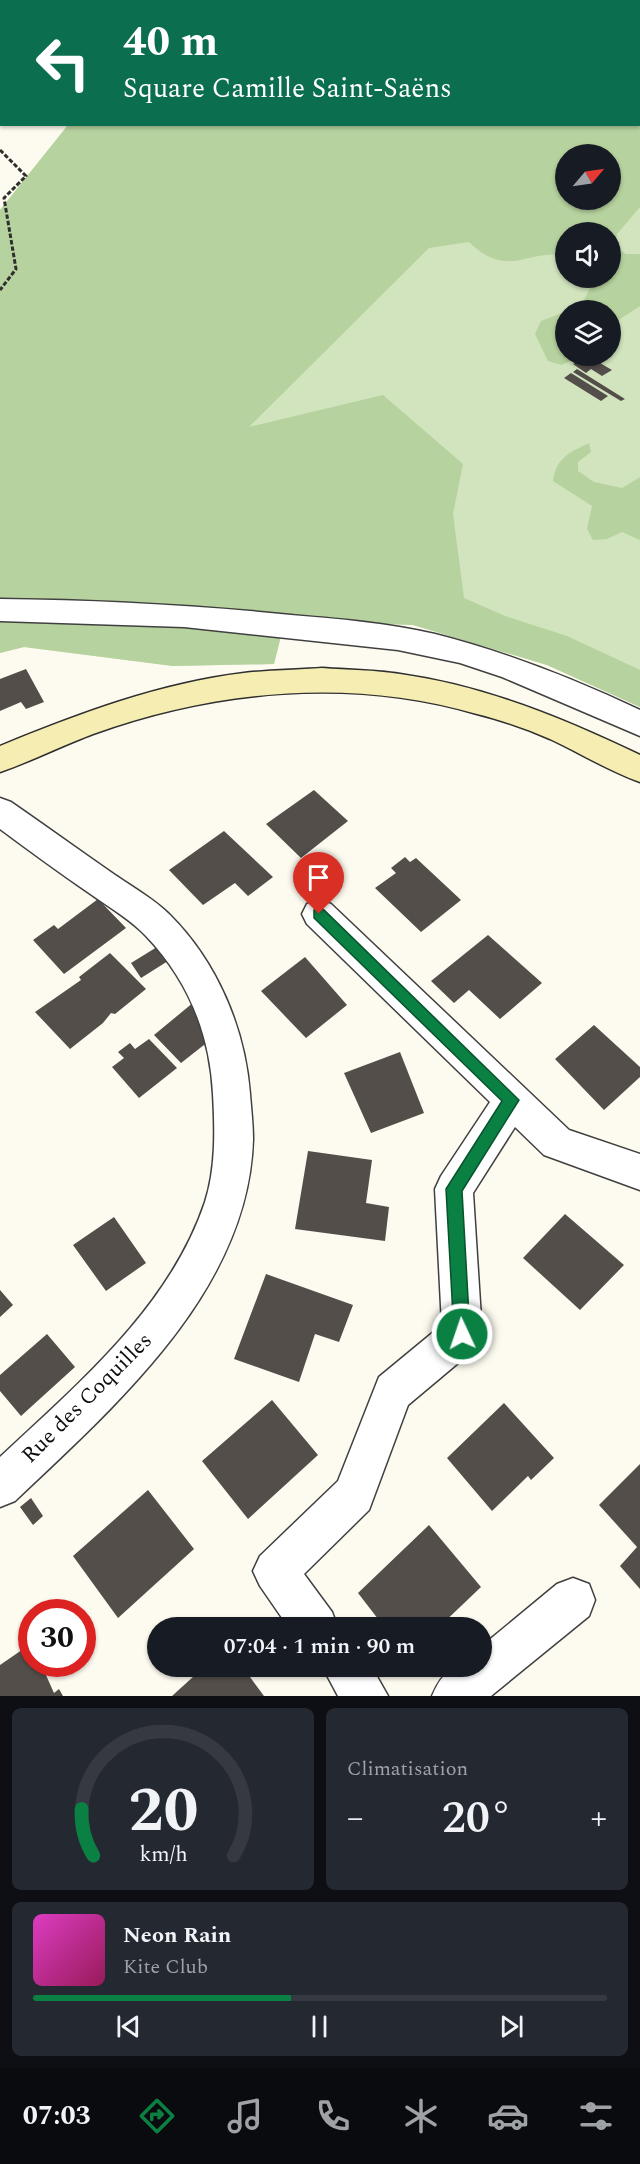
<!DOCTYPE html>
<html lang="fr">
<meta charset="utf-8">
<style>
body{margin:0;font-family:Spectral,serif;background:#242831;color:#f1f3f6;height:100vh;display:flex;flex-direction:column;font-size:22px;white-space:nowrap}
*{box-sizing:border-box;margin:0}
p{font-size:20px;color:#9ea1a6}
.icon{flex:none;width:33px;height:33px;fill:none;stroke:currentColor;stroke-width:2;stroke-linecap:round;stroke-linejoin:round}
.map{position:relative;height:1696px;overflow:hidden}
.drawer{display:flex;flex-direction:column;gap:12px;padding:12px;background:#0d0f14;flex:1}
.drawer>*{flex:none}
.banner{position:absolute;left:0px;top:0px;width:640px;height:126px;box-shadow:0 2px 4px #0004;background:#0b6e4f;color:#fff;overflow:hidden}
.needle{width:39px;rotate:61deg}
.buttons{position:absolute;left:555px;top:144px;display:grid;gap:12px}
.buttons a{display:grid;place-items:center;width:66px;height:66px;border-radius:50%;background:#171b24;box-shadow:0 2px 4px #0004;font-size:30px}
.speed{position:absolute;left:18px;top:1599px;display:flex;gap:12px;font-size:30px;font-weight:700;text-align:center}
.speed>*{display:grid;place-content:center;width:78px;height:78px;border-radius:50%;background:#171b24;box-shadow:0 2px 4px #0004;line-height:1}
.speed .limit{border:9px solid #d22;background:#fff;color:#111}
.pin{position:absolute;display:grid;place-items:center;width:51px;height:51px;color:#fff;margin:-62px -26px;border-radius:50% 50% 50% 0;rotate:-45deg;box-shadow:0 0 6px #0007}
.pin .icon{rotate:45deg}
.me{position:absolute;width:66px;margin:-33px;rotate:357deg;stroke-linejoin:round;filter:drop-shadow(0 0 4px #0008)}
.turn{display:flex;align-items:center;gap:21px;height:126px;padding:0 24px;font-size:27px}
.turn .icon{width:78px;height:78px;stroke-width:2.5}
.turn b{display:block;font-size:42px;line-height:51px}
.big{font-size:45px;font-weight:600;line-height:1.1}
.drawer .widget{flex:1;display:flex;flex-direction:column;justify-content:center;gap:9px;min-width:0;padding:0 21px;border-radius:9px;background:#242831}
.drawer .dial{align-items:center;gap:0}
.dial svg{height:156px;overflow:visible;fill:none;stroke:#363941;stroke-width:7;stroke-linecap:round;text-anchor:middle}
.dial text{fill:#f1f3f6;stroke:none}
.song{display:flex;align-items:center;gap:18px}
.cover{width:72px;height:72px;border-radius:9px;background:linear-gradient(135deg,hsl(310 70% 55%),hsl(330 70% 35%))}
.played{height:6px;border-radius:3px;background:linear-gradient(90deg,#0b8043 45%,#363941 45%)}
.keys{display:flex;justify-content:space-around;direction:ltr}
.heat{display:flex;justify-content:space-between;align-items:center;font-size:33px;direction:ltr}
.drawer .tiles{flex:1;display:grid;gap:12px;grid-template-columns:1fr 1fr}
.widget:last-child{grid-column:span 2}
.trip{position:absolute;left:147px;top:1617px;width:345px;height:60px;border-radius:30px;background:#171b24;box-shadow:0 2px 4px #0004;font-weight:600;line-height:60px;text-align:center}
.tab-bar{display:flex;height:96px;justify-content:space-around;align-items:center;background:#090b0e;color:#9ea1a6}
.tab-bar .icon{width:42px;height:42px}
.tab-bar .selected{color:#0b8043}
.tab-bar b{font-size:27px;color:#f1f3f6}
.map>svg:first-child{display:block}
.green{fill:#d1e4bd;fill-rule:evenodd}
.forest{fill:#b6d29e;fill-rule:evenodd}
.building{fill:#544e4b}
.lines{fill:none;stroke-linecap:round;stroke-linejoin:round}
.minor-casing{stroke:#404040;stroke-width:3}
.secondary-casing{stroke:#2f2f2f;stroke-width:3}
.path{stroke:#2f2f2f;stroke-width:3;stroke-dasharray:4.5 2;stroke-linecap:butt}
.minor{fill:#fff;fill-rule:evenodd}
.secondary{fill:#f5edb2;fill-rule:evenodd}
.route{fill:#0b8043;stroke:#07532c;stroke-width:1.5}
.labels{text-anchor:middle;dominant-baseline:central;stroke-width:6;stroke-linejoin:round;paint-order:stroke}
.street-label{font-size:22px;fill:#0d0d0d;stroke:#fff}
</style>
<div class="map">
<svg width="640" height="1696" viewBox="0 0 640 1696">
<rect width="100%" height="100%" fill="#fdfaef"/>
<path class="green" d="M209,0H640V707L547,665L413,625L285,620L274,664L173,666L24,647L0,653V210L68,125L639,124V2L207,1ZM566,154H610V200H566ZM566,232H610V278H566ZM566,310H610V356H566Z"/>
<path class="forest" d="M209,0H640V207L617,234L615,247L626,254H640V306L611,325L610,310H566V356H580L562,365L548,361L535,334L541,321L581,306L595,278H610V232H566L565,255C524,250 507,279 469,242L429,248L249,427L383,395L463,464L453,514L464,598L505,616L567,636L640,670V707L547,665L413,625L285,620L274,664L173,666L24,647L0,653V210L68,125L639,124V2L207,1ZM566,154H610V200H566Z
M589,443L591,452L578,462V471L594,482L622,488L640,477V540L622,532L607,539L593,540L587,529L592,506L553,481C556,458 570,452 589,443Z"/>
<path class="building" d="M588,356L612,370L602,376L591,369L586,373L573,364Z
M577,369L625,399L621,401L573,372Z
M571,373L608,396L601,401L564,378Z
M26,669L44,702L26,709L21,702L0,711V679Z
M314,790L348,821L301,858L266,824Z
M224,831L273,877L248,896L235,883L203,905L169,870Z
M405,857L410,862L416,858L461,900L421,932L375,888L396,873L391,868Z
M98,899L126,928L64,974L33,940L54,925L58,929Z
M488,935L542,983L500,1019L469,990L454,1003L431,981Z
M157,947L168,961L141,978L131,963Z
M110,953L146,989L115,1014L111,1013L103,1023L70,1049L35,1012L81,980L79,977Z
M305,957L347,1005L306,1038L261,991Z
M194,1002L209,1041L181,1063L154,1035Z
M594,1025L640,1067V1077L604,1110L555,1059Z
M149,1039L177,1068L139,1098L112,1067L124,1058L118,1052L130,1043L135,1049Z
M400,1052L424,1113L371,1133L344,1073Z
M308,1151L372,1160L366,1203L389,1207L385,1241L295,1229Z
M565,1214L624,1265L580,1310L523,1258Z
M114,1217L146,1263L106,1291L73,1245Z
M266,1274L353,1305L339,1342L315,1334L299,1382L234,1359Z
M0,1290L13,1305L0,1317Z
M47,1334L75,1367L21,1416L0,1391V1375Z
M272,1400L318,1455L248,1519L202,1461Z
M504,1403L554,1458L531,1480L528,1476L492,1511L447,1458Z
M640,1464V1589L620,1566L637,1547L599,1505Z
M148,1490L194,1549L118,1618L73,1556Z
M31,1498L43,1516L33,1525L20,1507Z
M429,1525L481,1587L438,1628H385L358,1593Z
M32,1643V1664H41L54,1693L59,1689L63,1696H0V1665Z
M205,1666H250L255,1673L250,1677L264,1696H172Z"/>
<g class="lines">
<defs>
<path id="minor" d="M0,599C97,600 194,605 291,615C339,619 388,623 435,634C506,652 574,679 640,710V736L502,677L460,663L398,650L184,627L0,621Z
M0,798L11,802C46,826 80,851 115,875C134,888 154,899 170,915C217,962 245,1028 250,1094C251,1108 253,1124 253,1139C249,1290 116,1405 15,1501L0,1507V1457C78,1384 170,1307 205,1202C216,1168 215,1130 213,1094C210,1034 188,980 146,936C130,919 110,908 92,895C61,874 30,851 0,829Z
M319,900L331,904L569,1130L640,1154V1190L544,1155L515,1127L473,1193L482,1334L476,1348L408,1405L369,1510L304,1574L332,1612L338,1628H289L260,1586L253,1571L260,1556L338,1481L379,1377L442,1325L435,1189L441,1176L490,1102L307,924L302,914L307,904Z
M573,1578L589,1584L595,1600L589,1616L491,1696H432C444,1668 453,1666 482,1666V1646L557,1584Z
M322,1666H371L388,1696H338Z"/>
<path id="secondary" d="M322,668C348,670 375,670 400,674C485,686 563,718 640,755V782C609,771 580,753 550,739C527,729 501,720 477,714C351,677 214,690 93,734C61,746 32,761 0,772V746C78,714 160,683 244,673C270,670 296,670 322,668Z"/>
</defs>
<use href="#minor" class="minor-casing"/>
<use href="#secondary" class="secondary-casing"/>
<path class="path" d="M0,150L26,176L4,198L16,269L0,290"/>
<use href="#minor" class="minor"/>
<use href="#secondary" class="secondary"/>
</g>
<path class="route" d="M319,908L324,910L519,1100L462,1191L470,1334L468,1340L462,1342L456,1340L454,1334L446,1189L502,1101L314,918V910Z"/>
<g class="labels">
<g class="street-label">
<text transform="translate(87 1398) rotate(-45)">Rue des Coquilles</text>
</g>
</g>
</svg>
<div class="buttons">
<a><svg class="needle" viewBox="-14 -14 28 28"><path d="M0-13l5 13h-10z" fill="#e53935"/><path d="M0 13l5-13h-10z" fill="#9ea1a6"/></svg></a>
<a><svg class="icon" aria-label="sound" viewBox="0 0 24 24"><path d="M4 9h4l5-4v14l-5-4H4zM17 9q2 3 0 6"/></svg></a>
<a><svg class="icon" aria-label="layers" viewBox="0 0 24 24"><path d="M12 4l9 5-9 5-9-5zM3 14l9 5 9-5"/></svg></a>
</div>
<div class="speed"><div class="limit">30</div></div>
<div class="pin" style="left:319px;top:914px;background:#d93025"><svg class="icon" aria-label="arrive" viewBox="0 0 24 24"><path d="M6 21V4h12l-3 4 3 4H6"/></svg></div>
<svg class="me" style="left:462px;top:1334px" viewBox="-20 -20 40 40"><circle r="17" fill="#0b8043" stroke="#fff" stroke-width="3"/><path d="M0-11L8 9 0 5-8 9z" fill="#fff"/></svg>
<div class="trip">07:04 · 1 min · 90 m</div>
<div class="banner">
<div class="turn"><svg class="icon" aria-label="left" viewBox="0 0 24 24"><path d="M17 20v-9H6M10 6l-5 5 5 5"/></svg><div><b>40 m</b>Square Camille Saint-Saëns</div></div>
</div>
</div>
<section class="drawer">
<div class="tiles">
<div class="widget dial"><svg viewBox="0 0 100 80">
<path d="M14 69A42 42 0 1 1 86 69"/>
<path d="M14 69A42 42 0 0 1 8 45" stroke="#0b8043"/>
<text x="50" y="56" font-size="32" font-weight="700">20</text>
<text x="50" y="72" font-size="11">km/h</text>
</svg></div>
<div class="widget"><p>Climatisation</p>
<div class="heat"><a>−</a><b class="big">20°</b><a>+</a></div>
</div>
<div class="widget">
<div class="song"><i class="cover"></i><div><b>Neon Rain</b><p>Kite Club</p></div></div>
<div class="played"></div>
<div class="keys"><svg class="icon" aria-label="previous" viewBox="0 0 24 24"><path d="M18 5L8 12l10 7zM5 5v14"/></svg><svg class="icon" aria-label="pause" viewBox="0 0 24 24"><path d="M8 5v14M16 5v14"/></svg><svg class="icon" aria-label="next" viewBox="0 0 24 24"><path d="M6 5l10 7-10 7zM19 5v14"/></svg></div>
</div>
</div>
</section>
<nav class="tab-bar">
<b>07:03</b>
<svg class="icon selected" aria-label="directions" viewBox="0 0 24 24"><path d="M12 3l9 9-9 9-9-9zM9 14v-3h6M13 9l2 2-2 2"/></svg>
<svg class="icon" aria-label="music" viewBox="0 0 24 24"><path d="M9 18V5l10-2v13"/><circle cx="6" cy="18" r="3"/><circle cx="16" cy="16" r="3"/></svg>
<svg class="icon" aria-label="phone" viewBox="0 0 24 24"><path d="M5 4h4l2 5-3 2q2 4 5 5l2-3 5 2v4C11 20 4 13 5 4z"/></svg>
<svg class="icon" aria-label="climate" viewBox="0 0 24 24"><path d="M12 3v18M4 7l16 10M4 17L20 7"/></svg>
<svg class="icon" aria-label="car" viewBox="0 0 24 24"><path d="M5 17H2v-5l4-1 3-4h7l3 4 3 1v5h-3M9 17h6M6 11h13"/><circle cx="7" cy="17" r="2"/><circle cx="17" cy="17" r="2"/></svg>
<svg class="icon" aria-label="filters" viewBox="0 0 24 24"><path d="M4 7h16M4 17h16"/><circle cx="9" cy="7" r="2"/><circle cx="15" cy="17" r="2"/></svg>
</nav>
